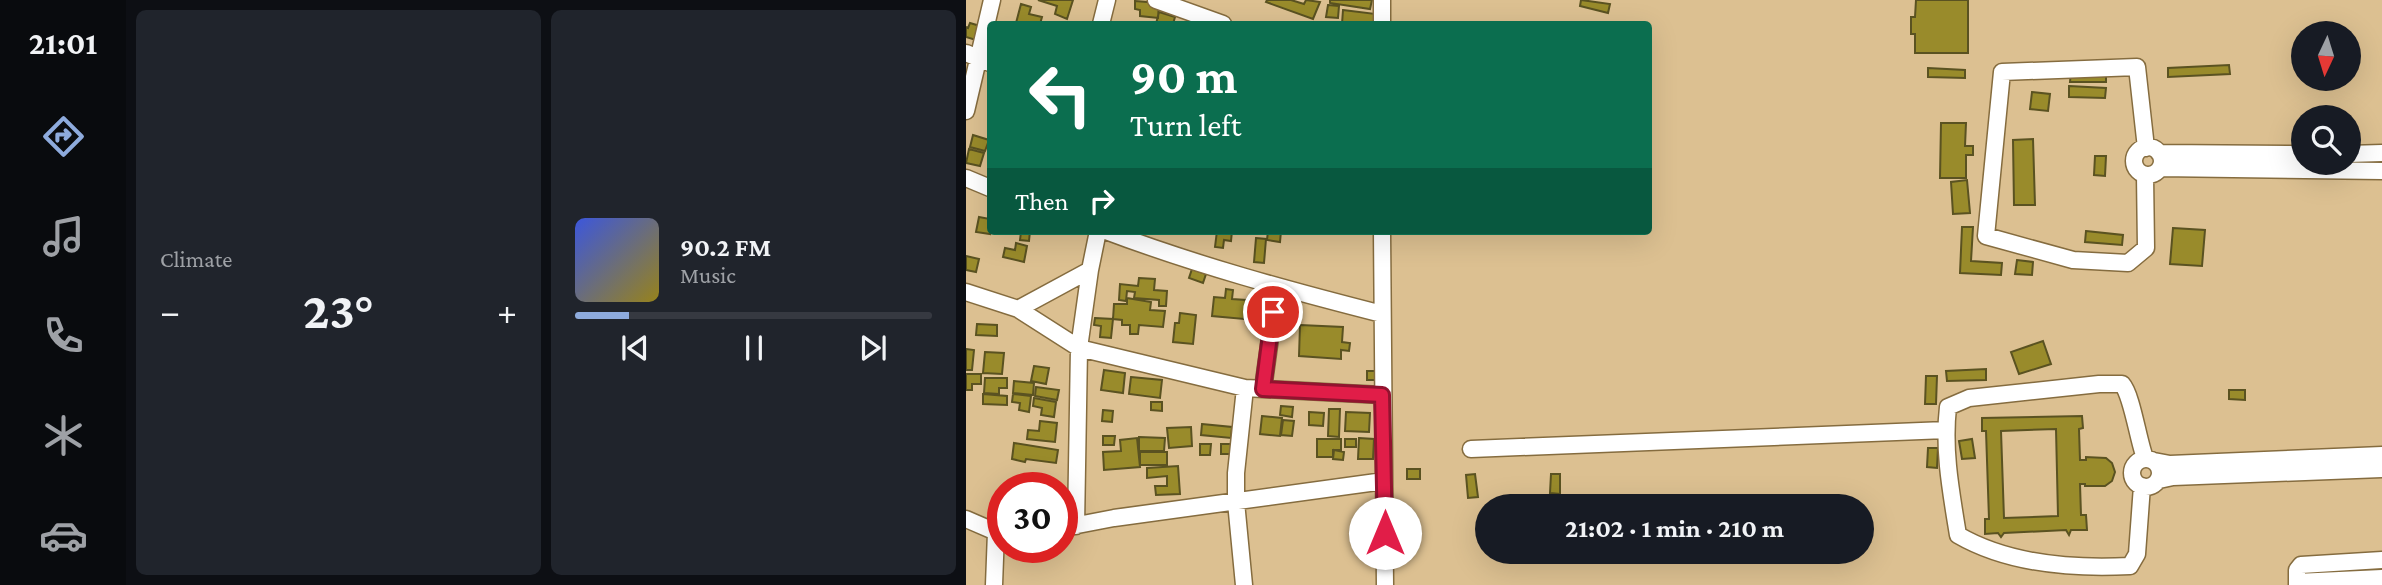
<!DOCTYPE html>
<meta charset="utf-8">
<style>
body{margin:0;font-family:"Crimson Pro",serif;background:#20242c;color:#f1f3f6;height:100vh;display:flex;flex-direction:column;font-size:26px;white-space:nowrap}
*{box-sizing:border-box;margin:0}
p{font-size:23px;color:#9ea1a6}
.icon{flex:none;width:38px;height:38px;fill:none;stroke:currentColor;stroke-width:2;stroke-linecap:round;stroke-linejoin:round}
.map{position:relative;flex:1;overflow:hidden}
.drawer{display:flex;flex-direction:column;gap:10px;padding:10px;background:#0d0f14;width:840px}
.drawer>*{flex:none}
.banner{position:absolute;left:21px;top:21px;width:665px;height:214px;border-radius:7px;box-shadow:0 7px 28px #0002;background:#0b6e4f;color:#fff;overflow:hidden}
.needle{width:46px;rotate:184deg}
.buttons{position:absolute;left:1325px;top:21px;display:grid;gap:14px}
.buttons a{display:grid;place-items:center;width:70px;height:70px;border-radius:50%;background:#171b24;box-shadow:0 7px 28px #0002;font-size:35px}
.speed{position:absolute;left:21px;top:472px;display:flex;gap:14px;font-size:35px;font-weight:700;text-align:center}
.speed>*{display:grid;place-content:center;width:91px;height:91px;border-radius:50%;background:#171b24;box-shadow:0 7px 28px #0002;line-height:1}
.speed .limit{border:10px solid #d22;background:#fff;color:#111}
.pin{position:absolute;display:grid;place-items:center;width:60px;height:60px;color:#fff;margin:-30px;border:4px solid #fff;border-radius:50%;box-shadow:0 2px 7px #0007}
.me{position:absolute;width:77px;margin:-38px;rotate:0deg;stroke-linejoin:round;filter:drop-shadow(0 0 5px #0008)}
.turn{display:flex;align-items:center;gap:24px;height:147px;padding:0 28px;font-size:32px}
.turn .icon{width:91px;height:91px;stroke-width:2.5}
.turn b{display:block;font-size:49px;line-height:60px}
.then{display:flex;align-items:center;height:66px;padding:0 28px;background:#0003;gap:14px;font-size:26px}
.big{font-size:52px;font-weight:700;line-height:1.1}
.drawer .tile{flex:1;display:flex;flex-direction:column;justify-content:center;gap:10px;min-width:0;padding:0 24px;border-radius:10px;background:#20242c}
.song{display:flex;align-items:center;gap:21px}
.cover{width:84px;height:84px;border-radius:10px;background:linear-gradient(135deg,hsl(230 70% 55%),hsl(50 70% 35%))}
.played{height:7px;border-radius:4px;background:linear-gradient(90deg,#8eabdd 15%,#363941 15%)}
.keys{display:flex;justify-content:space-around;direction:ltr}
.heat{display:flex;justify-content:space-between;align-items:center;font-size:38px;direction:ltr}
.drawer .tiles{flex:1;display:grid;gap:10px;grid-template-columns:repeat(2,1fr)}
.trip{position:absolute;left:509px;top:494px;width:399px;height:70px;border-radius:35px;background:#171b24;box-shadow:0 7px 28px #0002;font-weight:700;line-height:70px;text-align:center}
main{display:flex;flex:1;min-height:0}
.tabs{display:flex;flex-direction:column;width:126px;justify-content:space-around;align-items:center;background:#090b0e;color:#9ea1a6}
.tabs .icon{width:49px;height:49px}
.tabs .on{color:#8eabdd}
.tabs b{font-size:32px;color:#f1f3f6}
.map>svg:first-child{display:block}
.building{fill:#998b2b;stroke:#5a5221;stroke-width:2;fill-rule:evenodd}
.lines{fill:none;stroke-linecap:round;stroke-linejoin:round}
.minor-casing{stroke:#856c3f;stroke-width:19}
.minor{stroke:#fff;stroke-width:16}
.route-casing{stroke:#92132f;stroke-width:18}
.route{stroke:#e11d48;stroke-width:12}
</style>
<main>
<nav class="tabs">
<b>21:01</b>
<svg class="icon on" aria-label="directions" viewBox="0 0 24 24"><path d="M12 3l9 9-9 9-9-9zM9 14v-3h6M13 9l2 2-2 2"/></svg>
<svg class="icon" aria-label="music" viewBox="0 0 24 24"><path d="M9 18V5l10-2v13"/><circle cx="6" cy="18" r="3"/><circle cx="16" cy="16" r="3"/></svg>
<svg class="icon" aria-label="phone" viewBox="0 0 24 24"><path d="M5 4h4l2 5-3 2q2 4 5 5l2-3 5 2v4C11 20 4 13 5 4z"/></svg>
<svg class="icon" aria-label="climate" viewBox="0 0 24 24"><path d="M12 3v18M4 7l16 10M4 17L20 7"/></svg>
<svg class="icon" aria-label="car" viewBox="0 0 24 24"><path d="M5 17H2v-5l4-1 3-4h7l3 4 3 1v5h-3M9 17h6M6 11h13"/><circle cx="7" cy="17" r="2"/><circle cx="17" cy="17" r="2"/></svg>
</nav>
<section class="drawer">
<div class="tiles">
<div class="tile"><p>Climate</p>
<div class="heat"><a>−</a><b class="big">23°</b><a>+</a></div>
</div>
<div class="tile">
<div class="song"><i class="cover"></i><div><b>90.2 FM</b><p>Music</p></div></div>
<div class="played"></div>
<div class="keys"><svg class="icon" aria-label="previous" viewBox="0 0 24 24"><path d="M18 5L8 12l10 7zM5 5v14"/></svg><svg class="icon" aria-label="pause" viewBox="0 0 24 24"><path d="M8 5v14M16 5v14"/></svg><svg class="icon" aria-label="next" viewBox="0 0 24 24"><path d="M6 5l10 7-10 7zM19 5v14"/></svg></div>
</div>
</div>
</section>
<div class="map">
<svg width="1416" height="585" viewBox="0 0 1416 585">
<rect width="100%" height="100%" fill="#dcc091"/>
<path class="building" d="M72,0H107L101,19L89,14L91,6Z
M301,0H325L338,4L340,0L354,2L347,19L300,2Z
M364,0H406L404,9L364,3Z
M615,0L644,4L642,13L614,6Z
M950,0H1002V53H949V34H945V17H949Z
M169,1L193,3L192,18L174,16V10L169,9Z
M55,4L65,7L63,14L76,17L74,24L50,23Z
M362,5L373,6L372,18L360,17Z
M377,10L410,14L409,24H376Z
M193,12L209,17L207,24H190Z
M4,23L14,26L10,40L0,37V27L2,28Z
M1263,65L1264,74L1202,77V68Z
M962,68L999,70V78L962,77Z
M1105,71L1140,72V82H1104Z
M1103,86L1140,88L1139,98L1103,97Z
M1066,92L1084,94L1082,111L1064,109Z
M975,123H1000L999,146H1007V155H1000V178H974Z
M7,135L23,140L19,151L4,147Z
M1067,139L1069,205H1048L1047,140Z
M3,149L18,153L14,166L0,163Z
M1129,156H1140L1139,176L1128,175Z
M1001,180L1004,213L987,214L985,182Z
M13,217L24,219V234L10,232Z
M996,227H1007L1005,261L1036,263L1035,275L994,273Z
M1207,228L1239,230L1236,266L1204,264Z
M41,231H64L63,241L54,240L55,232Z
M251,231H266L265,241L258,240L257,248L249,247Z
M302,231H315L314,242L301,240Z
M1120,231L1157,235L1156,245L1119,242Z
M290,238L300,239L298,263L288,262Z
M50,243L61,246L58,262L37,257L39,248L49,250Z
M0,256L13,259L10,272L0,270Z
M1051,260L1067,262L1066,275L1049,274Z
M226,269L240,274L237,283L223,278Z
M173,278L189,279L188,290L201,291L200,306H193V300L168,298L169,292L161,291L160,301L153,300L154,284L172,286Z
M260,289L267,290L266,299L280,300L278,319L246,316L248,297L259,298Z
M287,292L306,294L304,318L285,316Z
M161,298L185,302L184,310L199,311L197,327L173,325L172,334H164V325H156V320L147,319L148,304H161Z
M214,313L230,315L227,344L207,342L209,323H213Z
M129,318L147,319L145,338L134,337L135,326L128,325Z
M11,324L31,325V336L10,335Z
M334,325L377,327L376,342L384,343L383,351L375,350V359L333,356Z
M1077,341L1085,364L1053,374L1045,352Z
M0,349L8,350L6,370H0Z
M19,352L38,353L36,374L17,373Z
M68,366L83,368L80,384L65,381Z
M1020,369V380L981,381L980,371Z
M138,370L159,373L157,393L135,390Z
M401,371H411V380H401Z
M0,374H15V384H6V390H0Z
M960,376H971L970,404H959Z
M165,377L196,380L194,398L163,394Z
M19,378H41V388H33V394L18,393Z
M48,381L68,383L67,395L47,393Z
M70,387L93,390L91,400L69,396Z
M1263,390H1279V400L1263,399Z
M17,394L41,396V405L17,404Z
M47,394L65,396L63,412L53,410L54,403L46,402Z
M68,398L90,402L88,417L75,415L76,408L67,406Z
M185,402H196V411L185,410Z
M315,406L327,407L326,417L314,415Z
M363,409H374L373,437L362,436Z
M137,410L147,411L146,422L136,421Z
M343,412L358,413L357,426L343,425Z
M380,412L404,413L403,432L379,431Z
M296,416L316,418L314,436L294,434Z
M1116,416L1117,428L1113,429L1114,460H1120V457L1140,458L1146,463L1149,472L1146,481L1139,486H1119V484H1114L1115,515H1120L1121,530H1105L1103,535L1100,530L1038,533L1035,537L1032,533L1019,534V519H1023L1020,431H1016V418ZM1090,429L1092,516L1038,518L1035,431Z
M317,420L328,421L326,436L315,435Z
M74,421L91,423L89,442L61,439L62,430L73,431Z
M236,424L266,427L265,438L235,435Z
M225,427L226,446L203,448L201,428Z
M137,436H149L148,445H137Z
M173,437L199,438L198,451H173Z
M171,438L174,467L138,470L137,452L155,451L154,440Z
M393,438L408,439L407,459H392Z
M351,439H375V450H367V457H351Z
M379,439H390V447H379Z
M1006,439L1009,458L996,459L993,441Z
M48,443L92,450L90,463L60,459L59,462L46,459Z
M234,444H245L244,455H234Z
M255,444H266V454H255Z
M962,448H972L971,468L961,467Z
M368,450L378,452L377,460L367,459Z
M174,452H201V465H174Z
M212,466L214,494L190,495L189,486H201V476L181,478V468Z
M441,469H454V479H441Z
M509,474L512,497L502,498L500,475Z
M585,474H594V494L584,493Z"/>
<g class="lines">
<defs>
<path id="minor" d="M190,0L257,24
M135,24L141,0
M416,24V0
M0,53L24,63
M0,111L26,0
M1168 161a14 14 0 1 1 28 0a14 14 0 1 1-28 0Z
M1193,153L1337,154
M1382,154L1416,153
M1194,168L1416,171
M1179,175L1180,248L1162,263L1107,260L1020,236L1036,72L1171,67L1180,148
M0,178L24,188
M140,231C230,265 322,290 416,314
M416,231L419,585
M0,292L52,309L113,348L279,388L416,395
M52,309L124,270
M297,389L311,287
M505,449L980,430
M1166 473a14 14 0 1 1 28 0a14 14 0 1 1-28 0Z
M1188,461L1204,464L1416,455
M1193,480L1207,477L1416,469
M1176,486L1171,554L1164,566C1106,569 1042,564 992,535C985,492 977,450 982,407L1003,398L1133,384H1156C1166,395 1172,440 1179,458
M0,519L30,532H37
M110,526L113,348L124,270L132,231
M96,528L148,518L418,481
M1331,582L1416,578
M28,585L30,532
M278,585L270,502V473L279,388
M1331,585V570L1335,565L1416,560"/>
</defs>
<use href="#minor" class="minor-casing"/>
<use href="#minor" class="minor"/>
</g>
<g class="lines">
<defs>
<path id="route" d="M307,312L297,389L416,395L419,533"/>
</defs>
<use href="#route" class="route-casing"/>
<use href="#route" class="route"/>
</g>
</svg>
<div class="buttons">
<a><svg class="needle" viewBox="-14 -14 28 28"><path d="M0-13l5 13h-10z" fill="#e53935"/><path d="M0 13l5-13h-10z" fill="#9ea1a6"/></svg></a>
<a><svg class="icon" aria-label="search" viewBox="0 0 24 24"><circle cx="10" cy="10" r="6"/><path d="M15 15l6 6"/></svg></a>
</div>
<div class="speed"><div class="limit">30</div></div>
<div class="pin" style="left:307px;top:312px;background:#d93025"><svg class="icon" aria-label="arrive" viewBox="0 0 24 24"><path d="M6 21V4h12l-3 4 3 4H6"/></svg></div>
<svg class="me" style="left:419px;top:533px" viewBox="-20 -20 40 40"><circle r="19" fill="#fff"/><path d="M0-13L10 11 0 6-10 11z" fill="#e11d48"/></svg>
<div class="trip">21:02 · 1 min · 210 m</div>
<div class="banner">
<div class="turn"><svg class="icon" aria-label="left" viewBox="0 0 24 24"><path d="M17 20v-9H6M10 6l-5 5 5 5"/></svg><div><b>90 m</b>Turn left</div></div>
<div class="then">Then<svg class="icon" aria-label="right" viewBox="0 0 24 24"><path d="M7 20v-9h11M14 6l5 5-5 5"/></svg></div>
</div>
</div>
</main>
